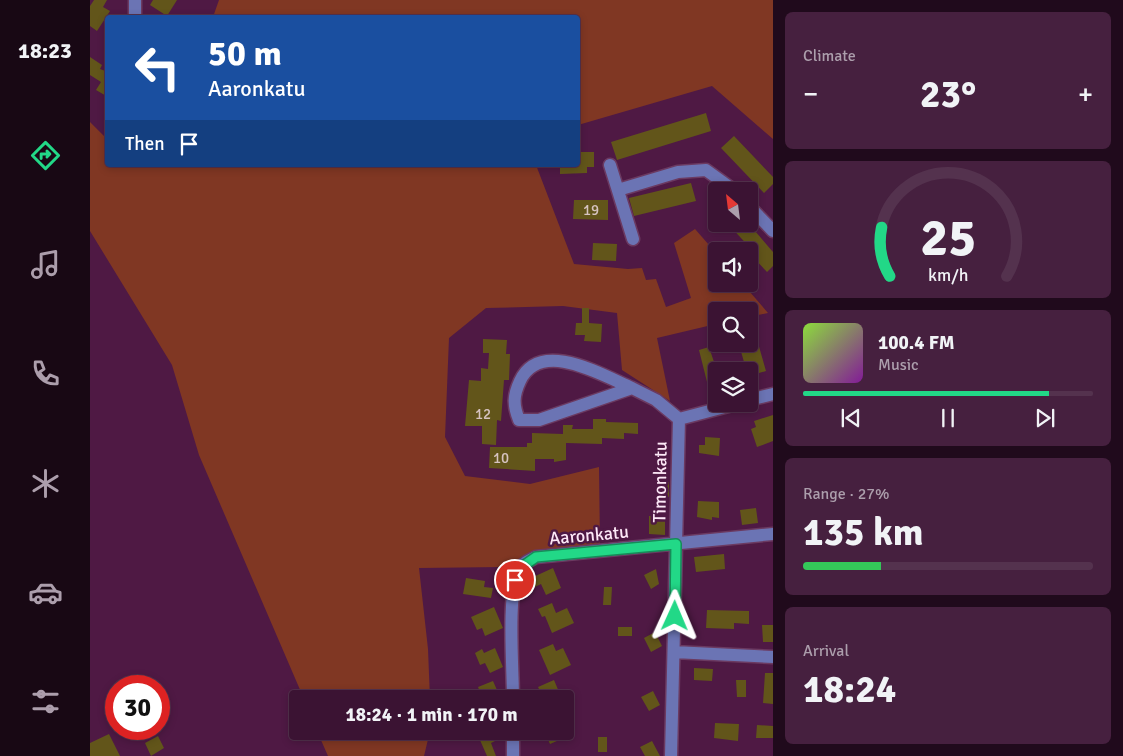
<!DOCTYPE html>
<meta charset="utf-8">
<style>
body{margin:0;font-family:Signika,sans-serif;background:#46203f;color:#f1f3f6;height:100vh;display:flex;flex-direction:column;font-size:19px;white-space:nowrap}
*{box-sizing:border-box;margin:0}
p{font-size:16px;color:#ac9eac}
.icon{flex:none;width:28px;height:28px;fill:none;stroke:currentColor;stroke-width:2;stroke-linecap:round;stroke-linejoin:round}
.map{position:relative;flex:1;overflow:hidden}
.details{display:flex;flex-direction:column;gap:12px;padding:12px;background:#200a1c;width:350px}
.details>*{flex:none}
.top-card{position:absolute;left:15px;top:15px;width:475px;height:152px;border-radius:5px;box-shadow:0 2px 8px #0003,0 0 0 1px #54324e;background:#1a4fa0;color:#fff;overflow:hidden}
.needle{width:32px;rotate:332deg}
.tools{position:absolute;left:618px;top:182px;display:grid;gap:10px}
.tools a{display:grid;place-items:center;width:50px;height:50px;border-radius:5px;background:#3b1333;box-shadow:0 2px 8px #0003,0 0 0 1px #54324e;font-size:25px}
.speed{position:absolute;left:15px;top:675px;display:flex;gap:10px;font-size:25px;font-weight:700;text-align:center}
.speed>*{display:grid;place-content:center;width:65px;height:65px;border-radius:50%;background:#3b1333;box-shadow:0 2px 8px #0003,0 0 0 1px #54324e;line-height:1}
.speed .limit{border:8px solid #d22;background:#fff;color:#111}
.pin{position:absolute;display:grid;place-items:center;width:42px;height:42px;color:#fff;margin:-21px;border:2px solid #fff;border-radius:50%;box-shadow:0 1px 5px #0007}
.me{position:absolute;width:55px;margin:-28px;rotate:1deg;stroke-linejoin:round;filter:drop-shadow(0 0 4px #0008)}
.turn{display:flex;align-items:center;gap:18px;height:105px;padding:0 20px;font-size:22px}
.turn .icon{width:65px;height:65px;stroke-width:2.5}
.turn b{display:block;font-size:35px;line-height:42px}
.then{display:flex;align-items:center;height:48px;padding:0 20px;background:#0003;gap:10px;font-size:19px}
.big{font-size:38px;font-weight:700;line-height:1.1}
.details .tile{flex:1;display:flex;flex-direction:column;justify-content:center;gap:8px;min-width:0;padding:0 18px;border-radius:8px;background:#46203f}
.details .dial{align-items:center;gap:0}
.dial svg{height:130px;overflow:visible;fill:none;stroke:#54324e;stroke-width:7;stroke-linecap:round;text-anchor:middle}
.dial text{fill:#f1f3f6;stroke:none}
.song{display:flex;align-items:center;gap:15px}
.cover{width:60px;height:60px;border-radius:8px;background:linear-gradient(135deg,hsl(90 70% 55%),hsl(290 70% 35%))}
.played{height:5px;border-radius:2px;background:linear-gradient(90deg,#22d887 85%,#54324e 85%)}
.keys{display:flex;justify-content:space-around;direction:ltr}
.heat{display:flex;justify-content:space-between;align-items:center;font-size:28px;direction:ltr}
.charge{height:8px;border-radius:4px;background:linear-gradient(90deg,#34c759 27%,#54324e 0)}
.trip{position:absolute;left:199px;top:690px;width:285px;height:50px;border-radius:5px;background:#3b1333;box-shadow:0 2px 8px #0003,0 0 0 1px #54324e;font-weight:700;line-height:50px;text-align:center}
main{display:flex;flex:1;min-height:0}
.tabs{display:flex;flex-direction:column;width:90px;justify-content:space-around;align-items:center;background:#180814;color:#ac9eac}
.tabs .icon{width:35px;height:35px}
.tabs .current{color:#22d887}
.tabs b{font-size:22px;color:#f1f3f6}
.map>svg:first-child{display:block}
.green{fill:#803723}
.building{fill:#62551a}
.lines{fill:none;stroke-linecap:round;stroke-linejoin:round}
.minor-casing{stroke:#6b3a61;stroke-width:15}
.minor{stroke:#6b74b4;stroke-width:12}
.route-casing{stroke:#168c58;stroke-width:12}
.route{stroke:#22d887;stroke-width:9}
.labels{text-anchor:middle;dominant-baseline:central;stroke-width:5;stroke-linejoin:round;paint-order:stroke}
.number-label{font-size:15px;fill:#d6c3c0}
.street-label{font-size:18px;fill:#fde8f7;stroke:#4f1944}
</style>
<main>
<nav class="tabs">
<b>18:23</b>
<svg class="icon current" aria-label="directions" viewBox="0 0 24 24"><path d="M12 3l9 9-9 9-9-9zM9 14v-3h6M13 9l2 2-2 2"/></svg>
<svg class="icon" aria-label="music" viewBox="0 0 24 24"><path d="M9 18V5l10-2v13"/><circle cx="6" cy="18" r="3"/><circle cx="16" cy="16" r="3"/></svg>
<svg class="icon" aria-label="phone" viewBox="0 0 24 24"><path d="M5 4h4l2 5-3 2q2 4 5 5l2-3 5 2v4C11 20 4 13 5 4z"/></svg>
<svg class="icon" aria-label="climate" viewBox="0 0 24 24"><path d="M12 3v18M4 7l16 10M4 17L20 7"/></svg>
<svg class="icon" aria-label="car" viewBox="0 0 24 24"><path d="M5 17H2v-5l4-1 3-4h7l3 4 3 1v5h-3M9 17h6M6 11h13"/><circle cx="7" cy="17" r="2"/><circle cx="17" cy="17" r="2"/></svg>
<svg class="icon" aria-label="filters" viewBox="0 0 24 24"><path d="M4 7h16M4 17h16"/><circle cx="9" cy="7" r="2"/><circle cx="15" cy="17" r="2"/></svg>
</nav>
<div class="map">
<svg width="683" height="756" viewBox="0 0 683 756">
<rect width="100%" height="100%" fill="#4f1944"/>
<path class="green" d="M129,0H683V139L622,86L488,125V18L123,17Z
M0,122L15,137L17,136L18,165H446L484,264L538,269L552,268L556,280L566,279L576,307L601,298L584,243L605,229L626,253V284H653L678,313L659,317V311H626V324L567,338L580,401L532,370L527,313L473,306L396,308L359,338L355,437L375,476L440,484L509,467L510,546L412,567L329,568L338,649L340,699H214L109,455L82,365L0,231Z
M227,731H340L334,756H238Z"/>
<path class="building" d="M4,0H17L13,7L20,11L7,31L0,26V6Z
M63,0H87L77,16L60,5Z
M0,57L12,65L10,69L18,72V97L6,90L11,82L0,75Z
M616,113L621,131L527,160L521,142Z
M644,136L683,177V184L674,193L631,148Z
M488,152H504V167H497V173L470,174V165H488Z
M601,183L606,201L544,216L539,198Z
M484,200H518V220L483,219Z
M638,224H659L683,252V266L677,272L660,254L663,251Z
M503,243L527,244L526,261L502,260Z
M492,308H499V323L512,324L511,342L494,341L495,335H485L486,323H492Z
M393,339L417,340L416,354H420L419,380H414L411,421L407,420L406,445L392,444V426H375L379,380L391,381V368L398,369L399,353H393Z
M668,343L676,371L659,376V371H651L649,363L654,362L650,348Z
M619,347L626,368V383L618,386L609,350Z
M683,415V441L667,447L661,429L666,427L664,421Z
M503,419H516V422L548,423V434L534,433V439L512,438V444L476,443V460L464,462V459H445V471L399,468L400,447H437V443H442V433L473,434V425H483L482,429H503Z
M615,437L630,438L629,456L609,453V445H615Z
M569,482H579V497H568Z
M608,501L629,502V518L622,517V520L607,517Z
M666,508L668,523L652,525L650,510Z
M559,516H575V535L559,534Z
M634,554L635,569L606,572L604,557Z
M463,568L471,588L456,595L451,584L445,587L441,578Z
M566,569L569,584L561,589L554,575Z
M376,578L395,581L394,587L403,588L401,598L373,594Z
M514,587H522L521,605H513Z
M462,603L466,613L477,608L484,623L462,633L455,616L452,617L448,609Z
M404,607L413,628L395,636L392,628L387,630L381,617Z
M617,610L659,611V624L644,623V629L616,628Z
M672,625H683V642H673Z
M528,627H542V636H528Z
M565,632L572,646L561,652L554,638Z
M463,644L466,651L473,648L481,665L460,675L449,650Z
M405,648L413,667L400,673L395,663L390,665L385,653L392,649L394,653Z
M604,668L623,669L622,681L604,680Z
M675,673H683V704L673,703Z
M464,680L472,699H454L448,687Z
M646,680H656V697H647Z
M403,681L411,699H393L388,687Z
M563,691L570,705L559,711L551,697Z
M625,723L649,724L648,741L624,738Z
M667,725L683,726V738H666Z
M386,731H407L411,738L401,743L406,756H397Z
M454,731H473L476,737L460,744Z
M19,734L30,756H0V743Z
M68,736L74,748L61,756L55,743Z
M508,737H517V752H508Z
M562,741L570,756H555L550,747Z"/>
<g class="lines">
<defs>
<path id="minor" d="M45,0V18
M520,165L543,239
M528,190L588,172L616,170L645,191
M659,206L683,231
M542,388C512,375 450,338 430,381C423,396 423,405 429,420H449L542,388L566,400L589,419
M659,400L683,394
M589,419L646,404
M584,652L683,657
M423,699C423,668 417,597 428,571C431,564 440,560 446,557L683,534
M423,731V756
M581,756L589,419"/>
</defs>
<use href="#minor" class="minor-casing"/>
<use href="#minor" class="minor"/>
</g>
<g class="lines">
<defs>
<path id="route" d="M425,580L429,569L446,557L586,544L585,616"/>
</defs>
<use href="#route" class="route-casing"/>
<use href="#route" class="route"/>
</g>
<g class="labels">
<g class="number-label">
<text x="501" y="210">19</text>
<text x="393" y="414">12</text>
<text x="411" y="458">10</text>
</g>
<g class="street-label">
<text transform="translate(570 482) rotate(-89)">Timonkatu</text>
<text transform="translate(499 535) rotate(-5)">Aaronkatu</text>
</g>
</g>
</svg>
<div class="tools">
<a><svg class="needle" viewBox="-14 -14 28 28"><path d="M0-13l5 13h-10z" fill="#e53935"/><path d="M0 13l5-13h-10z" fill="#ac9eac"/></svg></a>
<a><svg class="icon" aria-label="sound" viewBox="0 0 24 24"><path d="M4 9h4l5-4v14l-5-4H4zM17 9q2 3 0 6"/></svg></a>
<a><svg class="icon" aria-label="search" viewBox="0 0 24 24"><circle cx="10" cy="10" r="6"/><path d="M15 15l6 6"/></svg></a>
<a><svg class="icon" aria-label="layers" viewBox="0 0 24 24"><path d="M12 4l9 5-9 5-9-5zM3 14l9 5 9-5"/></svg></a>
</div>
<div class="speed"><div class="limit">30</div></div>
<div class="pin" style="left:425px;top:580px;background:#d93025"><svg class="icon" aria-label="arrive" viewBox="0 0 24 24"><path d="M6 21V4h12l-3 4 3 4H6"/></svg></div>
<svg class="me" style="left:585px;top:616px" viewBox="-20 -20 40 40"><path d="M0-17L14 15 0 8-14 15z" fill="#22d887" stroke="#fff" stroke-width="4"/></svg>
<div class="trip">18:24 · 1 min · 170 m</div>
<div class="top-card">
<div class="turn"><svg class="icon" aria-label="left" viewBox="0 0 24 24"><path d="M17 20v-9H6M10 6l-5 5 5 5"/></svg><div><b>50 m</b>Aaronkatu</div></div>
<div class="then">Then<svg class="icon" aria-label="arrive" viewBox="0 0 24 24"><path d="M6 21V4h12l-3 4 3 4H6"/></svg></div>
</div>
</div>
<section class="details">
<div class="tile"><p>Climate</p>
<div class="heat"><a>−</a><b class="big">23°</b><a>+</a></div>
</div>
<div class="tile dial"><svg viewBox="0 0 100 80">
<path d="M14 69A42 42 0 1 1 86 69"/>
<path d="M14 69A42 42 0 0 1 9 39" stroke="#22d887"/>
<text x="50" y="56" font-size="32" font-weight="700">25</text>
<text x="50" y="72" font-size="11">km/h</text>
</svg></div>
<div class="tile">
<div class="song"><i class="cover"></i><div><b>100.4 FM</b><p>Music</p></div></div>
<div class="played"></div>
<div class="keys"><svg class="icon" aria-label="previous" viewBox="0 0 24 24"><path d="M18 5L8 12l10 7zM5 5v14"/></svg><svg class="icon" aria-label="pause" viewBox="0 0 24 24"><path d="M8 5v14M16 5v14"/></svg><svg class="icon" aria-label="next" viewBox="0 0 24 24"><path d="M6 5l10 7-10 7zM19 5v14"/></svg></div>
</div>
<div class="tile"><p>Range · 27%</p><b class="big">135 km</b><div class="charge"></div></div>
<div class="tile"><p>Arrival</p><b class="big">18:24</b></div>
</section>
</main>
